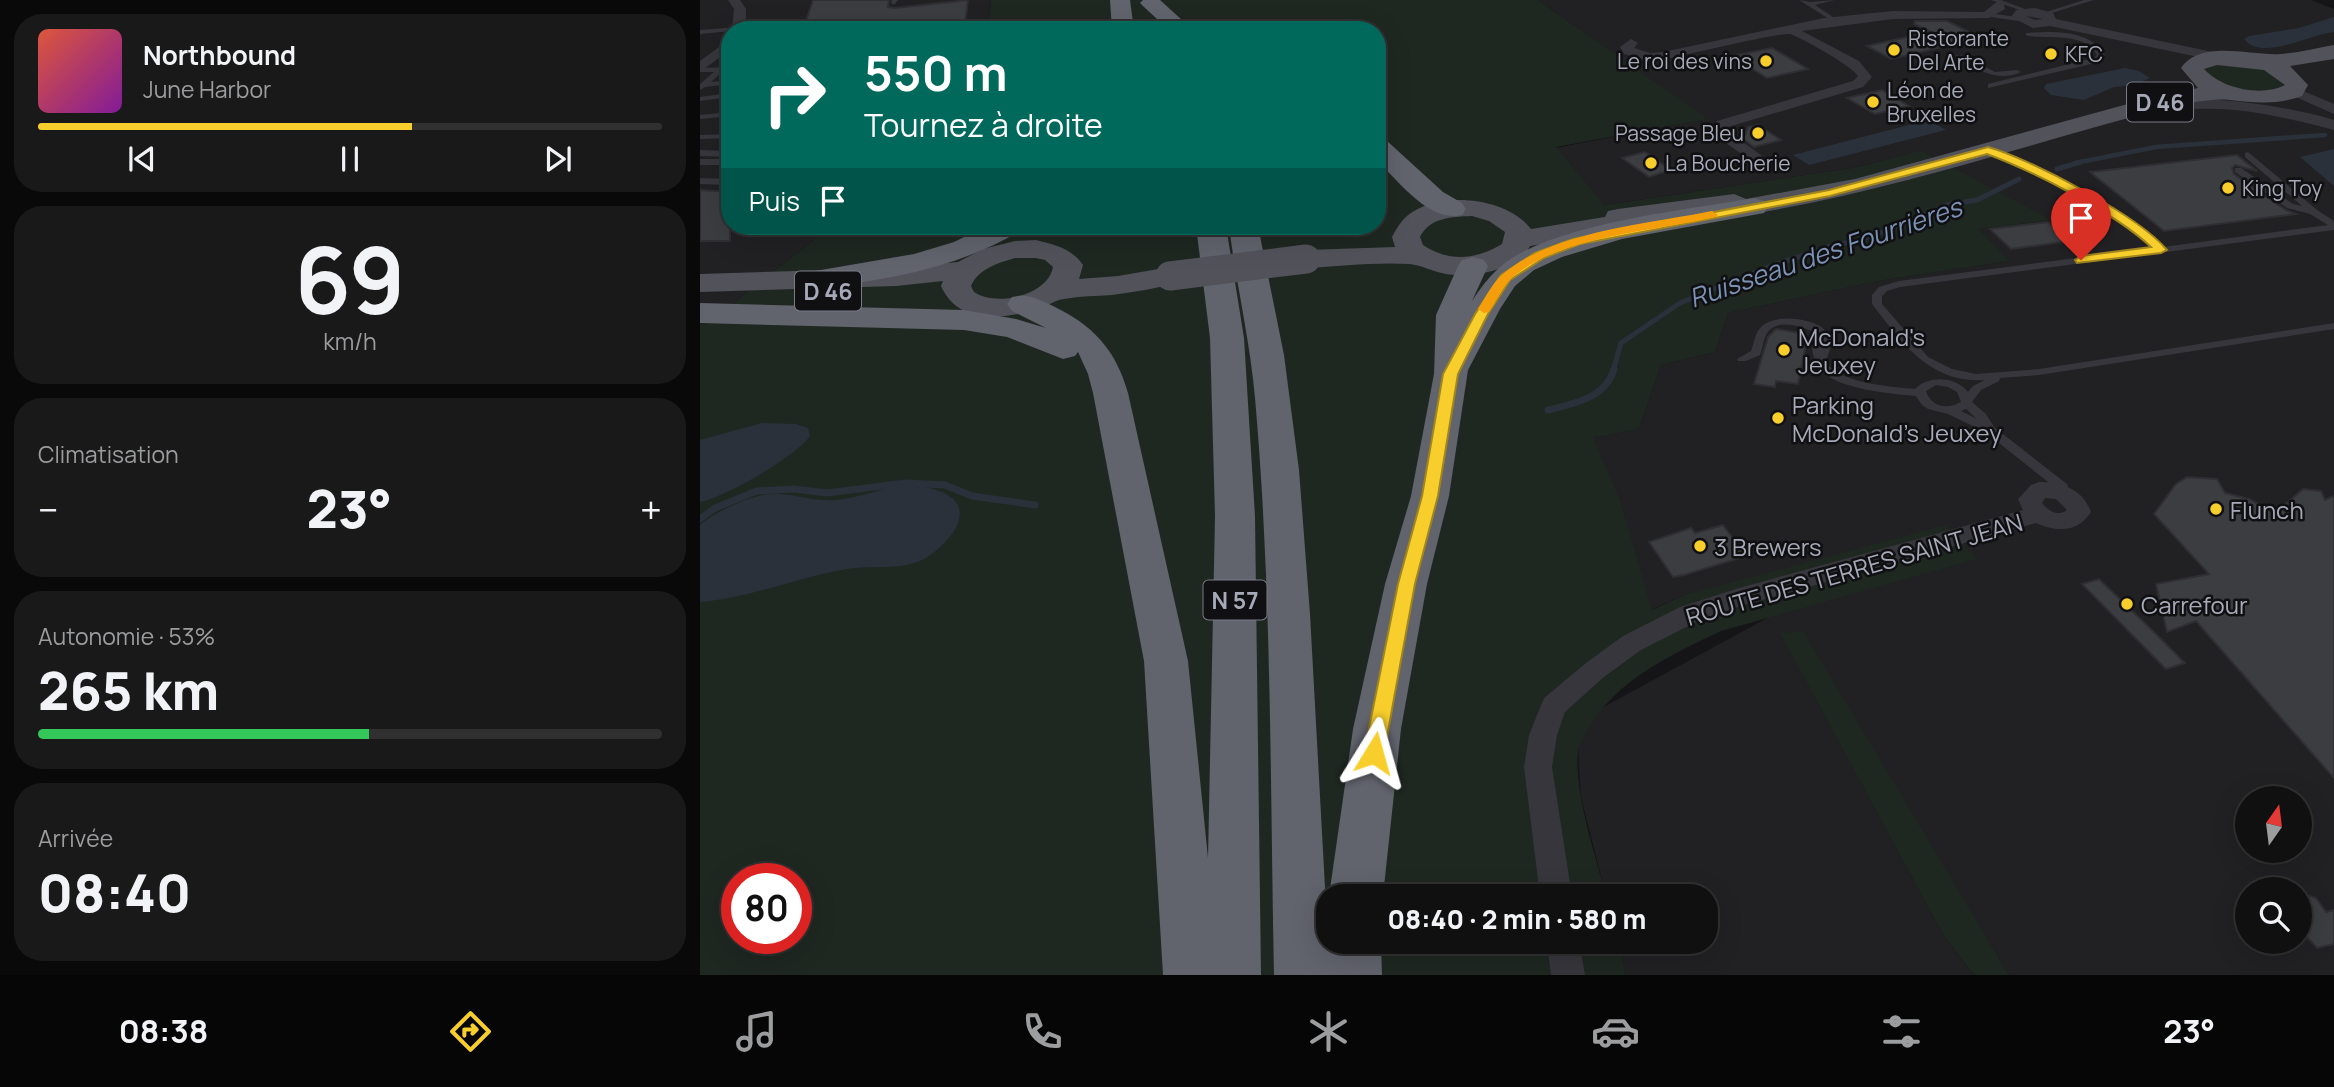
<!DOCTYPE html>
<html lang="fr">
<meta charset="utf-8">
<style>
body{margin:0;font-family:Manrope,sans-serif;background:#19191a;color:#f1f3f6;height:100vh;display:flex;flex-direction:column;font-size:26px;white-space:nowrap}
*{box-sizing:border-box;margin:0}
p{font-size:23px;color:#9c9d9f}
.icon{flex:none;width:38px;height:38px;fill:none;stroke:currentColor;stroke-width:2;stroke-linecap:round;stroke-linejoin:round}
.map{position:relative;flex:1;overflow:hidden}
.panel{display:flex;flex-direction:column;gap:14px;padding:14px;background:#090909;width:700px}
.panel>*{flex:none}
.hud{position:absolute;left:21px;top:21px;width:665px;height:214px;border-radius:28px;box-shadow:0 7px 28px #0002,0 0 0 2px #303031;background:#00695c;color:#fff;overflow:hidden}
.needle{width:46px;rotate:14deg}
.controls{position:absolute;left:1535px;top:786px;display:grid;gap:14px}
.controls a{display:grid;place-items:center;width:77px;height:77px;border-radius:50%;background:#101011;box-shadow:0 7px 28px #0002,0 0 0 2px #303031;font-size:35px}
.speed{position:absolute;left:21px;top:863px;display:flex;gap:14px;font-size:35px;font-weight:700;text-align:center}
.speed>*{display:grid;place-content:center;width:91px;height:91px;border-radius:50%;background:#101011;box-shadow:0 7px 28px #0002,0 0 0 2px #303031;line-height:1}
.speed .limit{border:10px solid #d22;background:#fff;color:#111}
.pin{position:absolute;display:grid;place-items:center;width:60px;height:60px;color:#fff;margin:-72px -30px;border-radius:50% 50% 50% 0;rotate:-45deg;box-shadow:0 0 7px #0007}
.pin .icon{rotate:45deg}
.me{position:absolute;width:77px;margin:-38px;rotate:8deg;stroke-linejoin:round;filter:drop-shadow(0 0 5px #0008)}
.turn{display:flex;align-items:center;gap:24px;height:147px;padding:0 28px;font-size:32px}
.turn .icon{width:91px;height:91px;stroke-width:2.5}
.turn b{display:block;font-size:49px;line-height:60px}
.then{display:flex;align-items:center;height:66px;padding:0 28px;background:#0003;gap:14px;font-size:26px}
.big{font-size:52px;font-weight:800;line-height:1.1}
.panel .tile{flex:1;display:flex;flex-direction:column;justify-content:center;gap:10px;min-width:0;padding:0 24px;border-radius:28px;background:#19191a}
.panel .dial{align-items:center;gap:0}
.dial b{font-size:91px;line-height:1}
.song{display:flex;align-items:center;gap:21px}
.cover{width:84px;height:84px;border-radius:10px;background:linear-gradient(135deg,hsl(10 70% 55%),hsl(290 70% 35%))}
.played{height:7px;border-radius:4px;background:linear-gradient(90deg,#f8ce2c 60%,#303031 60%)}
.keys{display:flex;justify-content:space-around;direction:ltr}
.heat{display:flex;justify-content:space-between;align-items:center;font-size:38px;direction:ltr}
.charge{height:10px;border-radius:5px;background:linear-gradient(90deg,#34c759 53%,#303031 0)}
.trip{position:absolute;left:616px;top:884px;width:402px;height:70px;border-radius:28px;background:#101011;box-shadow:0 7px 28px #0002,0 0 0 2px #303031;font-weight:800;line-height:70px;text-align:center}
.dock{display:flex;height:112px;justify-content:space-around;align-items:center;background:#060607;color:#9c9d9f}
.dock .icon{width:49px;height:49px}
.dock .on{color:#f8ce2c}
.dock b{font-size:32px;color:#f1f3f6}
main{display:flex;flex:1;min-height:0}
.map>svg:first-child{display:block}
.built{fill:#212124;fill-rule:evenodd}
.green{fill:#1f2721;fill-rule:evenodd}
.water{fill:#2a313b}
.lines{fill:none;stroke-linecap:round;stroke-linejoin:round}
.stream-far2{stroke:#2a313b;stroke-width:4.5}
.stream-far1{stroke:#2a313b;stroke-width:5}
.stream{stroke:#2a313b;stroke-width:7}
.building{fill:#3c3d41;stroke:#2f2f33;stroke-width:2}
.lane{fill:#36363c;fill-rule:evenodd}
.street{fill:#36363c;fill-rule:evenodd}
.primary{fill:#52525b;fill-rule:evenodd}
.highway{fill:#61636d;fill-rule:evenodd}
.primary-bridge{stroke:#52525b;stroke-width:29}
.route{fill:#f8ce2c;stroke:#a1861d;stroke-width:2}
.slow{fill:#f59e0b}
.poi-dot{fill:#f8ce2c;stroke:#101012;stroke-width:2.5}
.labels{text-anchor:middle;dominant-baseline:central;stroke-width:5;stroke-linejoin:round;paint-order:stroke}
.far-poi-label{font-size:21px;fill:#a6a9b7;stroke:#101012;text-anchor:start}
.shield{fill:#101012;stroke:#797b86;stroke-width:2}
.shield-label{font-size:23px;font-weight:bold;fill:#a6a9b7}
.poi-label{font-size:24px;fill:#a6a9b7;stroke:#101012;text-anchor:start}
.street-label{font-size:24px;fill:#a6a9b7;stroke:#101012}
.water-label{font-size:26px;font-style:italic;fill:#7c92b4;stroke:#101012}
</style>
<main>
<section class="panel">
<div class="tile">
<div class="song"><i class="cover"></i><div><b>Northbound</b><p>June Harbor</p></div></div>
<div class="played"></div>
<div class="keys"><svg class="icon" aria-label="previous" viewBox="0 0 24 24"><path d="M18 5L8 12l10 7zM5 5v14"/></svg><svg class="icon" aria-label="pause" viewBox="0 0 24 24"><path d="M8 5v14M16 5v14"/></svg><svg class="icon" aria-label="next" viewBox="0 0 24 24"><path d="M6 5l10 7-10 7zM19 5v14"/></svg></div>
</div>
<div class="tile dial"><b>69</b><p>km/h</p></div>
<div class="tile"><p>Climatisation</p>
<div class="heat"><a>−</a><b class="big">23°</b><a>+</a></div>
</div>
<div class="tile"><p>Autonomie · 53%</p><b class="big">265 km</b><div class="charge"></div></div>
<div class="tile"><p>Arrivée</p><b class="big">08:40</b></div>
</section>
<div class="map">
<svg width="1634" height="975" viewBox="0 0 1634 975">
<rect width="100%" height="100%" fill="#151517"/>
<path class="built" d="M0,0H291L288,30H30V226H132L5,325H0Z
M838,0H1611L1634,9V975H1309L1182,765L1081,634L1242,933L1274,975H926L918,942H1006V896H906L881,797L878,748L887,716L1071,616L1276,559L984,595L951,610L920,499L892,438L939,429L961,365L1015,352L1028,313L1178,281L1308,261L1279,229L1350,220L1221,150L1158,167L905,205L856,148L1007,119ZM1547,798H1600V850H1547ZM1547,889H1600V942H1547Z"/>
<path class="green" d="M291,0H838L1008,119L856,147L905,205L1158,167L1221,150L1351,220L1279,229L1309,261L1178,281L1028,313L1015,352L961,365L939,429L893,438L920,499L952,610L984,595L1246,525L1277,559L1021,631C971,655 915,680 887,731C884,737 879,743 878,750C874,795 895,852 906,896H628V942H918L926,975H0V325H5L132,226H677V30H288ZM37,878H96V938H37Z
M1514,62L1561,66L1583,80V85C1561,100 1525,87 1506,73L1504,69Z
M1103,631L1309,975H1274L1242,933L1080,633Z"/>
<path class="water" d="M1634,17V32C1611,34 1561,62 1544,39L1549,36L1599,28Z
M1425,68L1439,71L1450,78L1435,85L1414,87L1384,100L1351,95L1344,88L1346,84Z
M1228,120L1246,130L1109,165L1093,155Z
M1634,149V186L1600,157Z
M62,423L96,424L108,428L110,436C95,457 26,497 0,502V440Z
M205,483C220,486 245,489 255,501C273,522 235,556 217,562C195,570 170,565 147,569C98,577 51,598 0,602V525C18,510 56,492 79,494C99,495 116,502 137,500C160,497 183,489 205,483Z"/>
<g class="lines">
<path class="stream-far2" d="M1375,163L1456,147L1625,135"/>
<path class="stream-far1" d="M1357,169L1381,162
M913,371L921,343L980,303L1068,267L1136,244L1155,242L1181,233L1246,205L1277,200L1319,179"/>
<path class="stream" d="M848,410C873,404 906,398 914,369
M0,519L15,508L57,491L94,489L127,493L205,483L245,485L272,496L335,505"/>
</g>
<path class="building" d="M113,0H189L188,7L194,8L268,0L265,24L205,30H103Z
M1215,21H1247L1281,38L1191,59L1167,46L1231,32L1214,24Z
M1072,48L1108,69L1067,78L1032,56Z
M1182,90L1209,106L1175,114L1147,98Z
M1058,125L1081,140L1054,147L1043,139L1048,127Z
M945,152L971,170L949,177L922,158Z
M1537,155L1557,171L1535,165L1532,168L1534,174L1586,210L1596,214L1464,231L1390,172Z
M0,190L30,192V241H0Z
M1348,222L1370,241L1311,249L1290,229Z
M1076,329L1095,332L1102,335V338L1107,339L1098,384L1076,381L1075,387L1054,384L1068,337Z
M1487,477L1517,479L1525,493L1549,499L1570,511L1587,503L1603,489L1621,491L1625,500L1634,496V778L1496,621L1467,632L1456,584L1509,574L1454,514L1476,484Z
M1023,525L1046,556L984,575L973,577L949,542L991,528L995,533Z
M1399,579L1457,635L1485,663L1466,669L1382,584Z
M1600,893L1616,898L1626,912L1634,910V944L1617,948L1600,929Z"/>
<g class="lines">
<path class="lane" d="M192,0H198L194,5L191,3Z
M1099,0L1110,2L1135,0L1115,5L1139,21L1134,22Z
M1291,0H1301L1333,12L1328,13Z
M1384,0H1394L1345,15L1340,14Z
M1279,12L1318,17L1321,19L1318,21L1277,15V13Z
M39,27L42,30L0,34V30Z
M1326,33C1352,31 1390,29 1405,55L1400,62L1288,88V84L1394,58L1397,55C1384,32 1351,39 1328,36L1326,35Z
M1256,55H1262L1295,72L1317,70L1321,72C1298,83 1277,69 1256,59Z
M30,67V71H23L11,82L30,80V84L5,87L0,90V84L14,72H0V68Z
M30,93V97L0,101V97Z
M30,112V116L0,119V115Z
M30,134V138L0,139V135Z
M1288,148C1351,168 1414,203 1463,247L1628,225L1610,214L1587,208L1535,172V168H1541L1593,204L1602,206L1545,157V153L1548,152L1617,210L1634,221V230L1200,287L1187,291L1182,296V304L1228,357L1252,369L1276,374L1339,369L1634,323V329L1339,375L1300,378L1299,381L1281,390L1272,402L1286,414L1294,427L1367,484L1371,494L1365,498L1361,497L1357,489L1285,432L1248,414L1228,409L1222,405L1216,396C1191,394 1141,389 1122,372C1112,362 1111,344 1111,331C1099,325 1076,319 1067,333C1063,340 1063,348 1060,355L1046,361H1038L1037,359L1051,351C1054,343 1055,332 1062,326C1076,314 1106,318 1120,326C1124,329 1129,334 1132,338L1133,340L1126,361C1136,383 1193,387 1215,389C1228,375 1256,376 1268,392L1273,386L1285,380C1230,384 1202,343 1172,304V295L1179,287L1199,281L1453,248C1404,205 1345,177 1285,153L1284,151ZM1236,385L1248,387L1257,392L1261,402C1247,410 1231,407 1226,391ZM1266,409L1277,419L1261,411Z
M0,150L30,151V157L0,156Z
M0,159H30V165H0Z
M0,178L30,179V185L0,184Z"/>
<path class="street" d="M28,0H40L46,9V30H32L34,9Z
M1299,0L1303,1L1305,9L1289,18L1193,19L1102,31L1159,61L1172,77L1163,87L1028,127L1029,132L1061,155L1063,158L1061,161L1055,163L1017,137L1012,128L1017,121L1153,81L1158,76C1152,66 1102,38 1090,34C1081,32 980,56 963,60L949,61L924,54L920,47L931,39L938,43L934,48L950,53L963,52L1124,18L1193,11L1284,12Z
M1335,8L1353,13L1356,19L1527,55L1534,59L1527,63L1350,26L1333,28L1311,17L1316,10ZM1326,16L1343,19L1335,20Z
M30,39V50L0,72V61Z
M1594,87L1634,104V114L1589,94L1587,91Z
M1520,100C1559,103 1596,109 1634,120V130C1587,118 1544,107 1495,109C1481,110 1453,118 1443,109C1455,98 1502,100 1520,100Z
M1339,482C1362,482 1383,489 1391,512C1378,533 1356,532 1336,523L1044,605L998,621L941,650L904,677L865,712L857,735L852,767L872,896H840L824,767L829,735L844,698L886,663L923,636L980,607L1039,588L1323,510L1318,499L1331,485ZM1345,498L1356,499L1367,510C1358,517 1348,511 1342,503Z
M847,942H879L885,975H851Z"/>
<path class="primary" d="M1634,45V59L1590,66L1608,85L1602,96C1577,105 1556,103 1530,100C1512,98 1491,103 1474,106C1321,145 1174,198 1018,219L1006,214L956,220L952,226L942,228L830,246C818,271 771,278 746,274C734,272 721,265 710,264C676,262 640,266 606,268L596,265L592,259L596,253L606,250L695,247L692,237C696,229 701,221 708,215C740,190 807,197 831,229L905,217L908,211L918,209L1034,194L1046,199L1155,179L1446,99L1498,88L1481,68C1501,39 1550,56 1580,54C1598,53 1616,48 1634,45ZM1517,65L1564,70L1585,85C1562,97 1522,89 1504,69ZM772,216L789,221L805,232L802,244C776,260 748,262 723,245L720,237C730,217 752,217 772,216Z
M336,240C355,245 371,248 383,265L379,279L418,276L470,267L480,270L485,276L480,282C458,288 435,292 412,295C396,296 380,296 364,299C355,300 348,306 339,309C303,319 259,326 241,286L243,281L196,286L0,292V274L196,268L258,262L283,249L315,241ZM315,258H336L345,260L353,267C348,296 295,307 274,292L271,286C278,269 298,263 315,258Z"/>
<path class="highway" d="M410,0H430L434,30H412Z
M443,0H460L493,30H469L444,7L440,3Z
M677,138L686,140L743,192L762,203L766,209L762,215C729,223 699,181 677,161Z
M1054,198L1064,201L1068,207L1064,213L922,239L862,257L834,270L815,286L800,309L768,370L749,496L727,584L701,729L683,896H629L653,729L685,584L711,496L734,374L736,315L758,266L762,260L773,257L784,260L788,266L772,301C783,284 795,269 812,258C870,222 986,210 1054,198Z
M287,226H323L318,232C257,268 190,279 121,288L110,286L105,279L110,272L121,270L214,254L254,242Z
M496,226H526L544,338L555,516L561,975H463L444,661L393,393L388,374L378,352L375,356L363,359L307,337L264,330L0,323V303L264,310L316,319L346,328L312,311L307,304L312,297C328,293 338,299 353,306C393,325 416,350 428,393L488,661L508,858L515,516L510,338Z
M529,226H558L584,355L599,470L610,614L628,942H681L682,975H574C570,783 572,590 555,398C550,340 536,283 529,226Z"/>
<path class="primary-bridge" d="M470,276L606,259"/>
</g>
<path class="route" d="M1288,147C1331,159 1439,216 1467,250L1461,253L1377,263L1375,260L1381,256L1451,247C1415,213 1335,172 1287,154L1130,196L880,244L844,258L810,280L788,314L758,374L738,496L715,584L684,753L681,759L674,761L667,759L664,753L698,584L722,496L743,374L775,314L801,275L835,253L873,239L1129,190Z"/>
<path class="slow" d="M1012,211L1018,215L1016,217C957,231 855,236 810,280C802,288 796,302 789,312L784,313L778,309C785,298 793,282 803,274C853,231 949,224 1012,211Z"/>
<g class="poi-dot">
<circle cx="1194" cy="50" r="7"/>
<circle cx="1351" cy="54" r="7"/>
<circle cx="1066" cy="61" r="7"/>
<circle cx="1173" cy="102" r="7"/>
<circle cx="1058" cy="133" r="7"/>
<circle cx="951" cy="163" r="7"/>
<circle cx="1528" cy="188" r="7"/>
<circle cx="1084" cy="350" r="7"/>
<circle cx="1078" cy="418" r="7"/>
<circle cx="1516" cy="509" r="7"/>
<circle cx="1000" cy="546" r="7"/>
<circle cx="1427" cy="604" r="7"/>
</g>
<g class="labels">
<g class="far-poi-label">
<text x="1208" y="38">Ristorante<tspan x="1208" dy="24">Del Arte</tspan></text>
<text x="1365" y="54">KFC</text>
<text x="1052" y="61" text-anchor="end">Le roi des vins</text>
<text x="1187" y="90">Léon de<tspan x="1187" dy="24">Bruxelles</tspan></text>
<text x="1044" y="133" text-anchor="end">Passage Bleu</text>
<text x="965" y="163">La Boucherie</text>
<text x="1542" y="188">King Toy</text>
</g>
<g class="shield">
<rect x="1427" y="82.5" width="66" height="39" rx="5"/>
<rect x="95" y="271.5" width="66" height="39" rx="5"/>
<rect x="503.5" y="580.5" width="63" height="39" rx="5"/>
</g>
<g class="shield-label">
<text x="1460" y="102">D 46</text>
<text x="128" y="291">D 46</text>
<text x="535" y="600">N 57</text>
</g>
<g class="poi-label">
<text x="1098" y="336">McDonald's<tspan x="1098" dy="28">Jeuxey</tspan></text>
<text x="1092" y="404">Parking<tspan x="1092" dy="28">McDonald's Jeuxey</tspan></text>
<text x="1530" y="509">Flunch</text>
<text x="1014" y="546">3 Brewers</text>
<text x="1441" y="604">Carrefour</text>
</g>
<g class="street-label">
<text transform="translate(1154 569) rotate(-16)">ROUTE DES TERRES SAINT JEAN</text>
</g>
<g class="water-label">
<text transform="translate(1125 252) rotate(-19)">Ruisseau des Fourrières</text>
</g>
</g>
</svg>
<div class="controls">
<a><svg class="needle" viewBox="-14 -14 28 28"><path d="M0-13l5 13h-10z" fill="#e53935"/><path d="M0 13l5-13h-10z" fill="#9c9d9f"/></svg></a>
<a><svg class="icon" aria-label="search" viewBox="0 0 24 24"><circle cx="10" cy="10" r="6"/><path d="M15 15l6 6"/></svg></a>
</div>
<div class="speed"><div class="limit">80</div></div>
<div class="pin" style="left:1381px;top:260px;background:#d93025"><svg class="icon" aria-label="arrive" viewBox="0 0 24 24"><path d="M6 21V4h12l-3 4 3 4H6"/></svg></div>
<svg class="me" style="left:674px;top:753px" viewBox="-20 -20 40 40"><path d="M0-17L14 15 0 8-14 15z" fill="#f8ce2c" stroke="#fff" stroke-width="4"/></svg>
<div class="trip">08:40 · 2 min · 580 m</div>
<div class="hud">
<div class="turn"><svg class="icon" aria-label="right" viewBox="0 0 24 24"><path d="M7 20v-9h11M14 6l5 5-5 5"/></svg><div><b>550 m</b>Tournez à droite</div></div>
<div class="then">Puis<svg class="icon" aria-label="arrive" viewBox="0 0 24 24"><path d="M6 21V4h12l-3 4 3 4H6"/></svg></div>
</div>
</div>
</main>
<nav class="dock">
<b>08:38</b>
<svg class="icon on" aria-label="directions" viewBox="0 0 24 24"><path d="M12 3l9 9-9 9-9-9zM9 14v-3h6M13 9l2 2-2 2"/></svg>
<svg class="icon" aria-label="music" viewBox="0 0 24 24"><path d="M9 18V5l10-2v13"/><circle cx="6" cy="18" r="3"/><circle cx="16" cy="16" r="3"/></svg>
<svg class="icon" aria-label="phone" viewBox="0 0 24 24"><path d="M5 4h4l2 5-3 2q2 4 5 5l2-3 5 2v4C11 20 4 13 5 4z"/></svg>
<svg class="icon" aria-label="climate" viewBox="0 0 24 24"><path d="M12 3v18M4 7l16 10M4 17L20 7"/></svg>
<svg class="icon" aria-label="car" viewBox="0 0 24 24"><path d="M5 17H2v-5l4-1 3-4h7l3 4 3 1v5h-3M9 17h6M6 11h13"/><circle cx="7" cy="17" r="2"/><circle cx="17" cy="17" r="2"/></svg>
<svg class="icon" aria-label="filters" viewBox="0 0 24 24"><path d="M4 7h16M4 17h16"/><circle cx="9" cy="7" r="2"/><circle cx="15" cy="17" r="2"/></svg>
<b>23°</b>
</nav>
